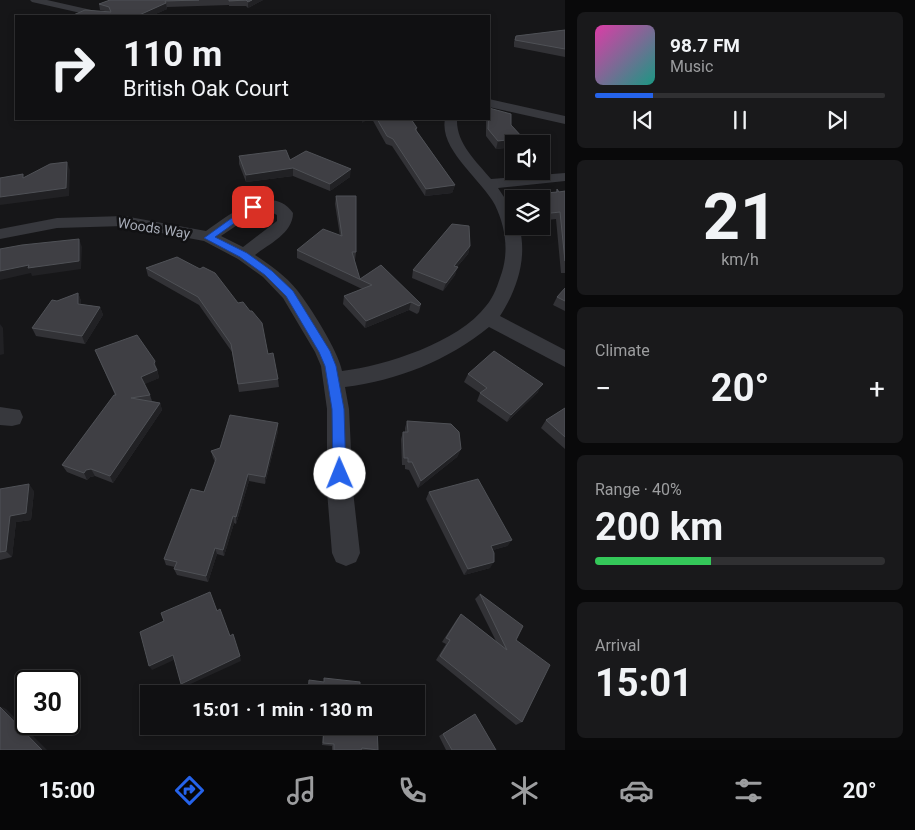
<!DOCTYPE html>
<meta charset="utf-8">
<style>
body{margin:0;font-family:Roboto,sans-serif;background:#19191b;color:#f1f3f6;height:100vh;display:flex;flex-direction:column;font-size:19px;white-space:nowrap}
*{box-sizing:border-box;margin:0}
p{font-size:16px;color:#9c9d9f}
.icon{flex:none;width:28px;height:28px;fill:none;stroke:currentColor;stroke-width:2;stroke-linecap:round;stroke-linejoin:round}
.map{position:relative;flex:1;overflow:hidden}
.panel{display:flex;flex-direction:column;gap:12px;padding:12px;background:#09090a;width:350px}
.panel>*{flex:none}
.hud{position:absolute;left:15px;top:15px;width:475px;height:105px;border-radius:0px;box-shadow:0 2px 8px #0003,0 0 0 1px #303032;background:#101012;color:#f1f3f6;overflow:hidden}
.fabs{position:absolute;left:505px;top:135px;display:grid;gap:10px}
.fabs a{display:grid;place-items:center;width:45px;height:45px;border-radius:0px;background:#101012;box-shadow:0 2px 8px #0003,0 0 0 1px #303032;font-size:25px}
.speed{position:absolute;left:15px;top:670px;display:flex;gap:10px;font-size:25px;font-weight:700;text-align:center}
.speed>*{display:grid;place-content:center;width:65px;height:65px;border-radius:50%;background:#101012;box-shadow:0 2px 8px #0003,0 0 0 1px #303032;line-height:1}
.speed .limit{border:2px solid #111;border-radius:8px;background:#fff;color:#111}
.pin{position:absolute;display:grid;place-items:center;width:42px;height:42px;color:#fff;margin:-21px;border-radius:10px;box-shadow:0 2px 8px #0006}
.me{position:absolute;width:55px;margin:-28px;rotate:359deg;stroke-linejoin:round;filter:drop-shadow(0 0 4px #0008)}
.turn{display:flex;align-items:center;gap:18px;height:105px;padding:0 25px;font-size:22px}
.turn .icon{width:65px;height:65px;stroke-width:2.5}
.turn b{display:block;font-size:35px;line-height:42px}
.big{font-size:38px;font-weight:700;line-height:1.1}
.panel .widget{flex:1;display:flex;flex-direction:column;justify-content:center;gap:8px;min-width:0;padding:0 18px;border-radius:8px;background:#19191b}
.panel .dial{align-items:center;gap:0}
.dial b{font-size:65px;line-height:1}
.song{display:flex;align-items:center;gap:15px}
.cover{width:60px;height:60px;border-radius:8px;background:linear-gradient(135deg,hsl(320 70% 55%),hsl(170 70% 35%))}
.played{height:5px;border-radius:2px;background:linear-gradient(90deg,#2563eb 20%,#303032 20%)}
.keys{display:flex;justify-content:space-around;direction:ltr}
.heat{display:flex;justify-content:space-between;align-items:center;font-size:28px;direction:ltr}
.charge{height:8px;border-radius:4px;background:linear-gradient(90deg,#34c759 40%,#303032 0)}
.trip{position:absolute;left:140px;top:685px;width:285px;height:50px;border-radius:0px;background:#101012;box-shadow:0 2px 8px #0003,0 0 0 1px #303032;font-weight:700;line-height:50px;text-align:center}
.tab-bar{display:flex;height:80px;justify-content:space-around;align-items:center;background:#060607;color:#9c9d9f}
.tab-bar .icon{width:35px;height:35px}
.tab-bar .current{color:#2563eb}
.tab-bar b{font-size:22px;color:#f1f3f6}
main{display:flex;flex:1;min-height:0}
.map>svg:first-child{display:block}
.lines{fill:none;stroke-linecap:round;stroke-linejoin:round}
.minor{fill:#37383d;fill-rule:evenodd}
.wall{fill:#323236}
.shaded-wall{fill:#212124}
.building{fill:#3f3f44;stroke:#4f5156}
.route{fill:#2563eb;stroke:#184099}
.labels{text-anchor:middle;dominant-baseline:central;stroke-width:5;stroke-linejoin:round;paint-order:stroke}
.street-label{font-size:14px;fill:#a8adb8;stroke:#111113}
</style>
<main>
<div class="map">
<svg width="565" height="750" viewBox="0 0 565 750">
<rect width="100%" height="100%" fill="#161618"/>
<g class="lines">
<path class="minor" d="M30,0H47L109,14L111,16H94L32,2Z
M489,99L565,116V124L489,107Z
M445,119H457C456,143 476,161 491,179L565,173V181L498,188L514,212V226H519C528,257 517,290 500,316L565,350V367L489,327C449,360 396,381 345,387L349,409L353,491L360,553L356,562L346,566L336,562L332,553L327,491V409L321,366L315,352L283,298L263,277L238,259L204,241L124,226L57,228L0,239V229L57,218L124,216L206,231C227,216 271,181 293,213C293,233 269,244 255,255C270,265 286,276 297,290C309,305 339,352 342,371C385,366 459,342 486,306C494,297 498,284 502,272C509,249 505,226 495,205C481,179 439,150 445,119ZM267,210L277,215V221L243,247L221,236L252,215Z
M0,407L20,410L23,417L20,424L12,426L0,425Z"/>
</g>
<path class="wall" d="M110,0H263L248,8L246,6H229V5L167,7V9L151,16H71L105,11L100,10L99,4Z
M565,30V57L514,47V42L516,36Z
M372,119H411L417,128V131L455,185L452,193L425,196L392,146L386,144Z
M486,119H489L511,125L523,138L522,144H514V147L496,149L486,136Z
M239,156L290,160L350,177L330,191L293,176L246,182L239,164Z
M557,189L559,192L565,191V273H561L556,219L547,220L541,213V199H534L536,194L556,192Z
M336,196L356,252L355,260H354L360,279L421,304L419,312L417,314L409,310L365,328L343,304L344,296L362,289L297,258V250L340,236L335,204Z
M470,246L468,254L457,267L455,275L443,291L412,278L413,270Z
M177,257L268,354L278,379L279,387L239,392L232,352L199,305L148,276L146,268Z
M565,288V311L553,305L557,297Z
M78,293L81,301V304L100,307L103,315L85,344L36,336L32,328L57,301Z
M95,350L157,369L159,378L144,384L150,395L152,401L160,403L162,410L113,483L95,476L90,477L87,480L67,472L62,465L115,395Z
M468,374L538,392L507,422L477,401L480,393L464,382Z
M565,408V449L541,428L546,420Z
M407,421L461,449L457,457L418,488L409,470L405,469V465H402L401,439L403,432H405V428Z
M278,423V431L265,484L249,481L236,524L234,523L224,556L217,554L208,582L177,575L174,569L175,567L166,565L164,559L204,492L215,462L213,458L211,451L220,448Z
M0,489L34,491L31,520L16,522L12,557L0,560Z
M429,492L512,540L507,546L493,550L490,568L464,575L426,499Z
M480,594L516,640L522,722L516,725L436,660L446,644L442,642L457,619L461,614L496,641L475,599Z
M475,714L496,750H446L439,736Z
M306,726H377V750H332V746L322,745L323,731L306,728Z"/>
<path class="shaded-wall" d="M252,0H263L248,8V2Z
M166,3L167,9L151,16H137Z
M362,119H369L362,123Z
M523,138L522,144H514V147L496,149L498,141Z
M67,162L70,170L69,196L0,205V197Z
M293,168V176L246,182V175Z
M351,169L350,177L330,191V184Z
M455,185L452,193L425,196L426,189Z
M79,239L82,247L81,269L32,276L31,273L0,280V271Z
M470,246L468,254L451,274L454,266Z
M458,267L455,275L443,291L446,283Z
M78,293L81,301V312L78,304Z
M411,302L409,310L365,328L366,321Z
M100,307L103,315L85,344L82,336Z
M0,324L3,328L4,354L0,355Z
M155,361L157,369L156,371L157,370L159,378L143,385L141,377L154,364Z
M543,384L538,392L507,422L511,415Z
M160,403L162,410L113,483L110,476Z
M278,423V431L265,484V477Z
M461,449L457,457L418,488L421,481Z
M91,469L95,476L90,477L87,480L84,473L86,470Z
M248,474L249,481L236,524V517Z
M29,484L34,491L31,520L16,522L12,557L6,551L10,516Z
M233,516L234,523L224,556L223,550Z
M512,540L507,546L486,552L491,546Z
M215,548L217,554L208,582L206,576Z
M494,562L490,568L464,575L468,569Z
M173,655L176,659L152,670L149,666Z
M240,656L241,661L184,687L181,684Z
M0,706L6,709L47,750H42Z"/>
<path class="building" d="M110,0H199L165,1L166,3L137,16H71L85,10L111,12L109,7L99,4Z
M229,0H252L248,2L246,0L229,1Z
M565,30V49L515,40L516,36Z
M489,108L511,114V125L523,138L498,141L488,129Z
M377,119H411L417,128L415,129L455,185L426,189L393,139L387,136Z
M286,150L290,160L306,151L351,169L330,184L293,168L246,175L239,156Z
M67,162L66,188L0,197V178L23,174V178L50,164Z
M557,189L559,192L565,191V261L560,212L551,213L541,201V199H540L536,194L557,192Z
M336,196H356V252H352L360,279L381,265L421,304L419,306L411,302L366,321L344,296L372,285L297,250L323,229L342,236Z
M452,224L469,226L470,246L454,266L458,267L446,283L413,270Z
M79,239V261L28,268L29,265L0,271V249L22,245Z
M177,257L200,269L203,267L215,273L238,303L243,302L250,311H252L262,323L268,354L273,353L278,379L238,384L231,344L198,297L146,268Z
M565,288V301L557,297Z
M78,293V304L100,307L82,336L32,328L52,300L57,301Z
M137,335L155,361L154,364L157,370L141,377L150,395L131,398L160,403L110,476L91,469L86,470L84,473L62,465L114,395H116L95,350Z
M494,351L543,384L511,415L480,393L487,388L468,374Z
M565,408V437L546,420Z
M230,415L278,423L265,477L248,474L236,517L233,516L223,550L215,548L206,576L174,569L177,562L164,559L191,489L204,492L216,459L211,451L220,448Z
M407,421L451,424L459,432L461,449L421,481L412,462H408V458H404L403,432H408Z
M478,479L512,540L491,546L494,553V562L468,569L429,492Z
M29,484L26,513L10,516L6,551L0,552V489Z
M210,592L217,611L220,609L230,636L233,634L240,656L181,684L173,655L149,666L140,632L164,621L161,613Z
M480,594L523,626L516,640L550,665L522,722L440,656L450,640L446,638L461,614L507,650Z
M324,678L360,682V691L377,693V694H308L309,680L324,682Z
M0,707L42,750H0Z
M475,714L496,750H452L443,734Z
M311,726H377L378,750L362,748L361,750H334V744L323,743L324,728Z"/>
<path class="route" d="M250,205L257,207L215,237L247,253L272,271L293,291L330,351L336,366L344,409L346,474L344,479L340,480L335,479L333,474L332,409L325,366L319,352L286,296L265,275L240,257L204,238Z"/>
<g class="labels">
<g class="street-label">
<text transform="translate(154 228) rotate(9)">Woods Way</text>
</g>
</g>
</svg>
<div class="fabs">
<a><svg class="icon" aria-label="sound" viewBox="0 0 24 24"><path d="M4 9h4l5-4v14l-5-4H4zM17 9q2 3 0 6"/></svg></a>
<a><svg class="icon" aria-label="layers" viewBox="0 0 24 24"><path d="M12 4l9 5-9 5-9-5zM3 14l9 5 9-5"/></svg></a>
</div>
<div class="speed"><div class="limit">30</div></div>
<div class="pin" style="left:253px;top:207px;background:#d93025"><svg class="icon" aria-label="arrive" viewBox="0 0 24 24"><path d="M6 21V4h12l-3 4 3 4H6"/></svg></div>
<svg class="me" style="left:340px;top:474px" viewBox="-20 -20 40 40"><circle r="19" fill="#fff"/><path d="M0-13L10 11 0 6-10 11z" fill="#2563eb"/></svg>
<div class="trip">15:01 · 1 min · 130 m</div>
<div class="hud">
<div class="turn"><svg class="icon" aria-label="right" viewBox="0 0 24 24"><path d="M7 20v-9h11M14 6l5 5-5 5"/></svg><div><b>110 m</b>British Oak Court</div></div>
</div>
</div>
<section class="panel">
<div class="widget">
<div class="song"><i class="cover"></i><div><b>98.7 FM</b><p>Music</p></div></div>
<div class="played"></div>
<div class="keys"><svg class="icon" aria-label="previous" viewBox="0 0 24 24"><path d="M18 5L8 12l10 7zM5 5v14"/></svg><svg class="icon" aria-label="pause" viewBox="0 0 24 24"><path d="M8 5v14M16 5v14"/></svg><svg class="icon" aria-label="next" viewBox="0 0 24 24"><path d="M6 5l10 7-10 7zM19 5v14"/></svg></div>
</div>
<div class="widget dial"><b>21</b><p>km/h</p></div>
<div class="widget"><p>Climate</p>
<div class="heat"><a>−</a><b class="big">20°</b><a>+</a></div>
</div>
<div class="widget"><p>Range · 40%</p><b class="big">200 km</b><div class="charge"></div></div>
<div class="widget"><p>Arrival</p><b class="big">15:01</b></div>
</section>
</main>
<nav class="tab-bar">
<b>15:00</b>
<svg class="icon current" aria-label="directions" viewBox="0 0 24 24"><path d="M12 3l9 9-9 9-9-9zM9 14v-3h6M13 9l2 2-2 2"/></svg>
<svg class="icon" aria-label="music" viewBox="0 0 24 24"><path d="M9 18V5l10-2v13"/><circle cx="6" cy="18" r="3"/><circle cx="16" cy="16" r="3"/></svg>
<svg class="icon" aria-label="phone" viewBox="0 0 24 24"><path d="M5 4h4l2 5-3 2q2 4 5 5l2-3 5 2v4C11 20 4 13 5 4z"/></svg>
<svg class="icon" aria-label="climate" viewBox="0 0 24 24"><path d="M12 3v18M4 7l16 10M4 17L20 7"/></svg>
<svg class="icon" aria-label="car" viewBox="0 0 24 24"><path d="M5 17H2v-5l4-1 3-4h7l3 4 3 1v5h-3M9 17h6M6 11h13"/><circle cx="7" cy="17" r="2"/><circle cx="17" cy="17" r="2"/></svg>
<svg class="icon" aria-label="filters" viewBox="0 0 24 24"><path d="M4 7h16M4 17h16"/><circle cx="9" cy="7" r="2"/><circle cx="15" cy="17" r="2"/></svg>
<b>20°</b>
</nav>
